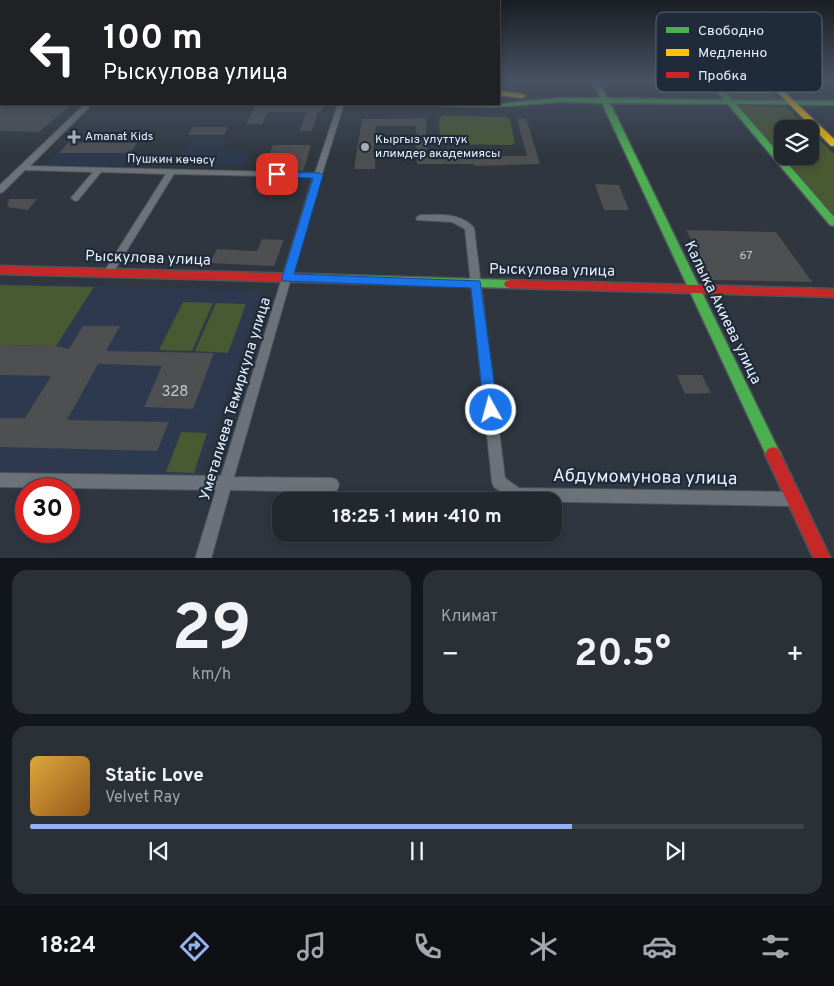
<!DOCTYPE html>
<html lang="ru">
<meta charset="utf-8">
<style>
body{margin:0;font-family:Overpass,sans-serif;background:#2b3037;color:#f1f3f6;height:100vh;display:flex;flex-direction:column;font-size:19px;white-space:nowrap}
*{box-sizing:border-box;margin:0}
p{font-size:16px;color:#a3a6aa}
.icon{flex:none;width:28px;height:28px;fill:none;stroke:currentColor;stroke-width:2;stroke-linecap:round;stroke-linejoin:round}
.map{position:relative;height:558px;overflow:hidden}
.details{display:flex;flex-direction:column;gap:12px;padding:12px;background:#13161a;flex:1}
.details>*{flex:none}
.hud{position:absolute;left:0px;top:0px;width:500px;height:105px;box-shadow:0 2px 8px #0003,0 0 0 1px #40444b;background:#202124;color:#fff;overflow:hidden}
.buttons{position:absolute;left:774px;top:120px;display:grid;gap:10px}
.buttons a{display:grid;place-items:center;width:45px;height:45px;border-radius:10px;background:#23282f;box-shadow:0 2px 8px #0003,0 0 0 1px #40444b;font-size:25px}
.speed{position:absolute;left:15px;top:478px;display:flex;gap:10px;font-size:25px;font-weight:700;text-align:center}
.speed>*{display:grid;place-content:center;width:65px;height:65px;border-radius:50%;background:#23282f;box-shadow:0 2px 8px #0003,0 0 0 1px #40444b;line-height:1}
.speed .limit{border:8px solid #d22;background:#fff;color:#111}
.pin{position:absolute;display:grid;place-items:center;width:42px;height:42px;color:#fff;margin:-21px;border-radius:10px;box-shadow:0 2px 8px #0006}
.me{position:absolute;width:55px;margin:-28px;rotate:353deg;stroke-linejoin:round;filter:drop-shadow(0 0 4px #0008)}
.turn{display:flex;align-items:center;gap:18px;height:105px;padding:0 20px;font-size:22px}
.turn .icon{width:65px;height:65px;stroke-width:2.5}
.turn b{display:block;font-size:35px;line-height:42px}
.big{font-size:38px;font-weight:700;line-height:1.1}
.details .card{flex:1;display:flex;flex-direction:column;justify-content:center;gap:8px;min-width:0;padding:0 18px;border-radius:15px;background:#2b3037}
.details .dial{align-items:center;gap:0}
.dial b{font-size:65px;line-height:1}
.song{display:flex;align-items:center;gap:15px}
.cover{width:60px;height:60px;border-radius:8px;background:linear-gradient(135deg,hsl(40 70% 55%),hsl(30 70% 35%))}
.played{height:5px;border-radius:2px;background:linear-gradient(90deg,#95b2f1 70%,#40444b 70%)}
.keys{display:flex;justify-content:space-around;direction:ltr}
.heat{display:flex;justify-content:space-between;align-items:center;font-size:28px;direction:ltr}
.details .tiles{flex:1;display:grid;gap:12px;grid-template-columns:1fr 1fr}
.card:last-child{grid-column:span 2}
.trip{position:absolute;left:272px;top:492px;width:290px;height:50px;border-radius:15px;background:#23282f;box-shadow:0 2px 8px #0003,0 0 0 1px #40444b;font-weight:700;line-height:50px;text-align:center}
.tab-bar{display:flex;height:80px;justify-content:space-around;align-items:center;background:#0e1013;color:#a3a6aa}
.tab-bar .icon{width:35px;height:35px}
.tab-bar .selected{color:#95b2f1}
.tab-bar b{font-size:22px;color:#f1f3f6}
.map>svg:first-child{display:block}
.built{fill:#2c394e}
.green{fill:#495931}
.building{fill:#4d4f50}
.lines{fill:none;stroke-linecap:round;stroke-linejoin:round}
.street-casing{stroke:#4e545c;stroke-width:2}
.fast-casing{stroke:#4e545c;stroke-width:3}
.slow-casing{stroke:#4e545c;stroke-width:3}
.jam-casing{stroke:#4e545c;stroke-width:3}
.street{fill:#6c7279;fill-rule:evenodd}
.fast{fill:#4caf50;fill-rule:evenodd}
.slow{fill:#ffc107;fill-rule:evenodd}
.jam{fill:#c62828;fill-rule:evenodd}
.route{fill:#1a73e8;stroke:#114b97}
.poi-dot{fill:#a7aeb9;stroke:#1f2b3a;stroke-width:2}
.labels{text-anchor:middle;dominant-baseline:central;stroke-width:4.5;stroke-linejoin:round;paint-order:stroke}
.far-poi-label{font-size:12px;fill:#e7effa;stroke:#1f2b3a;text-anchor:start}
.far-street-label{font-size:12px;fill:#e7effa;stroke:#1f2b3a}
.number-label{font-size:12px;fill:#c0c7d0}
.street-label{font-size:15px;fill:#e7effa;stroke:#1f2b3a}
.near-number-label{font-size:15px;fill:#c0c7d0}
.near-street-label{font-size:18px;fill:#e7effa;stroke:#1f2b3a}
.key{fill:#1f2b3a;stroke:#5b6674;stroke-width:1}
.key-label{font-size:14px;fill:#e7effa}
</style>
<div class="map">
<svg width="834" height="559" viewBox="0 0 834 559">
<rect width="100%" height="100%" fill="#2f363f"/>
<path class="built" d="M132,131H148L123,165H45L74,135H129Z
M193,139L228,140L222,151H251L244,164L174,163Z
M0,283L262,290L198,480L0,475Z"/>
<path class="green" d="M714,80H759L779,100L731,99Z
M737,106L787,107L808,129H782V156H810V130L834,154V219Z
M443,116L505,117L510,119L515,143L512,145L444,144L440,142L439,118Z
M0,285L94,287L56,346L0,345Z
M183,302L213,303L192,351L159,350Z
M216,303L246,304L228,353L195,351Z
M181,432L207,433L194,473L166,472Z"/>
<path class="building" d="M4,104H72L39,132L0,131V107Z
M256,104L324,105L321,112H318L312,131H300L306,112H268L262,124H246Z
M426,118L427,156H527L517,119L526,118L540,164L474,166V164H417L416,126H376L373,152H376L375,169H354L362,119Z
M193,127H228L224,135H188Z
M68,143H137L130,153H59Z
M273,145H311L303,171L269,170L274,157H268Z
M595,184L619,185L629,210H604Z
M9,199H37L28,210L7,207Z
M686,230L776,232L812,282L712,280Z
M262,239L284,240L274,266L210,263L217,249L257,251Z
M83,326H120L106,351L214,353L193,409L144,407L162,366L98,364L67,420L169,422L157,451L0,447V418H25L51,376L0,375V345L56,346L69,349Z
M677,375H702L711,393L685,394Z"/>
<g class="lines">
<defs>
<path id="street" d="M85,104H92L30,166L315,173L338,104H344L308,219L234,477L332,478L337,480L339,485L337,490L332,492L230,490L211,559H195L216,490L0,487V473L221,476L313,177L174,174L111,276H105L103,273L105,270L166,174L101,172L78,200L75,201L71,198L93,172L25,170L3,192L0,193V185Z
M420,215C438,215 461,212 474,228L505,478L519,488L795,492L800,494L802,499L800,504L795,506L515,501L494,487L492,482L465,229L452,222L417,220L416,218Z"/>
<path id="fast" d="M592,80H598L607,98L724,100L708,80H715L732,100L834,101V105L736,104L834,217V226L830,225L728,104L610,103L778,449L781,454L778,459L773,461L768,459L602,103L559,102L494,107L444,106L440,104H499L559,98H600Z
M306,274L510,280L514,281L516,284L514,287L510,288L306,282L300,278Z"/>
<path id="slow" d="M765,80H772L834,139V146H831Z
M499,91L522,94L526,96L522,98L499,95Z"/>
<path id="jam" d="M0,90H1V94H0Z
M0,266L306,274L312,278L306,282L0,274Z
M510,280L834,289V297L510,288L506,287L504,284L506,281Z
M773,447L778,449L831,559H814L765,454L768,449Z"/>
</defs>
<use href="#street" class="street-casing"/>
<use href="#fast" class="fast-casing"/>
<use href="#slow" class="slow-casing"/>
<use href="#jam" class="jam-casing"/>
<use href="#street" class="street"/>
<use href="#fast" class="fast"/>
<use href="#slow" class="slow"/>
<use href="#jam" class="jam"/>
</g>
<linearGradient id="sky" x2="0" y2="1"><stop stop-color="#1a1e23"/><stop offset="0.51" stop-color="#475263"/><stop offset="1" stop-color="#475263" stop-opacity="0"/></linearGradient>
<rect width="834" height="158" fill="url(#sky)"/>
<path class="route" d="M274,172L319,173L323,175L294,274L480,281L498,410L496,415L491,417L486,415L484,410L471,288L283,281L282,278L313,178L277,177L274,176Z"/>
<g class="poi-dot">
<path d="M71.5 129.5h5v5h5v5h-5v5h-5v-5h-5v-5h5z"/>
<circle cx="365" cy="147" r="5"/>
</g>
<g class="labels">
<g class="far-poi-label">
<text x="85" y="137">Amanat Kids</text>
<text x="375" y="140">Кыргыз улуттук<tspan x="375" dy="14">илимдер академиясы</tspan></text>
</g>
<g class="far-street-label">
<text transform="translate(171 160) rotate(1)">Пушкин көчөсү</text>
</g>
<g class="number-label">
<text x="746" y="256">67</text>
</g>
<g class="street-label">
<text transform="translate(148 259) rotate(2)">Рыскулова улица</text>
<text transform="translate(552 271) rotate(1)">Рыскулова улица</text>
<text transform="translate(722 313) rotate(64)">Калыка Акиева улица</text>
<text transform="translate(236 399) rotate(-73)">Уметалиева Темиркула улица</text>
</g>
<g class="near-number-label">
<text x="175" y="392">328</text>
</g>
<g class="near-street-label">
<text transform="translate(645 478) rotate(1)">Абдумомунова улица</text>
</g>
</g>
<rect x="656" y="12" width="166" height="80" rx="8" class="key"/>
<rect x="666" y="27" width="23" height="6" fill="#4caf50"/>
<rect x="666" y="49" width="23" height="7" fill="#ffc107"/>
<rect x="666" y="72" width="23" height="6" fill="#c62828"/>
<g class="key-label">
<text x="698" y="35">Свободно</text>
<text x="698" y="57">Медленно</text>
<text x="698" y="80">Пробка</text>
</g>
</svg>
<div class="buttons">
<a><svg class="icon" aria-label="layers" viewBox="0 0 24 24"><path d="M12 4l9 5-9 5-9-5zM3 14l9 5 9-5"/></svg></a>
</div>
<div class="speed"><div class="limit">30</div></div>
<div class="pin" style="left:277px;top:174px;background:#d93025"><svg class="icon" aria-label="arrive" viewBox="0 0 24 24"><path d="M6 21V4h12l-3 4 3 4H6"/></svg></div>
<svg class="me" style="left:491px;top:410px" viewBox="-20 -20 40 40"><circle r="17" fill="#1a73e8" stroke="#fff" stroke-width="3"/><path d="M0-11L8 9 0 5-8 9z" fill="#fff"/></svg>
<div class="trip">18:25 · 1 мин · 410 m</div>
<div class="hud">
<div class="turn"><svg class="icon" aria-label="left" viewBox="0 0 24 24"><path d="M17 20v-9H6M10 6l-5 5 5 5"/></svg><div><b>100 m</b>Рыскулова улица</div></div>
</div>
</div>
<section class="details">
<div class="tiles">
<div class="card dial"><b>29</b><p>km/h</p></div>
<div class="card"><p>Климат</p>
<div class="heat"><a>−</a><b class="big">20.5°</b><a>+</a></div>
</div>
<div class="card">
<div class="song"><i class="cover"></i><div><b>Static Love</b><p>Velvet Ray</p></div></div>
<div class="played"></div>
<div class="keys"><svg class="icon" aria-label="previous" viewBox="0 0 24 24"><path d="M18 5L8 12l10 7zM5 5v14"/></svg><svg class="icon" aria-label="pause" viewBox="0 0 24 24"><path d="M8 5v14M16 5v14"/></svg><svg class="icon" aria-label="next" viewBox="0 0 24 24"><path d="M6 5l10 7-10 7zM19 5v14"/></svg></div>
</div>
</div>
</section>
<nav class="tab-bar">
<b>18:24</b>
<svg class="icon selected" aria-label="directions" viewBox="0 0 24 24"><path d="M12 3l9 9-9 9-9-9zM9 14v-3h6M13 9l2 2-2 2"/></svg>
<svg class="icon" aria-label="music" viewBox="0 0 24 24"><path d="M9 18V5l10-2v13"/><circle cx="6" cy="18" r="3"/><circle cx="16" cy="16" r="3"/></svg>
<svg class="icon" aria-label="phone" viewBox="0 0 24 24"><path d="M5 4h4l2 5-3 2q2 4 5 5l2-3 5 2v4C11 20 4 13 5 4z"/></svg>
<svg class="icon" aria-label="climate" viewBox="0 0 24 24"><path d="M12 3v18M4 7l16 10M4 17L20 7"/></svg>
<svg class="icon" aria-label="car" viewBox="0 0 24 24"><path d="M5 17H2v-5l4-1 3-4h7l3 4 3 1v5h-3M9 17h6M6 11h13"/><circle cx="7" cy="17" r="2"/><circle cx="17" cy="17" r="2"/></svg>
<svg class="icon" aria-label="filters" viewBox="0 0 24 24"><path d="M4 7h16M4 17h16"/><circle cx="9" cy="7" r="2"/><circle cx="15" cy="17" r="2"/></svg>
</nav>
